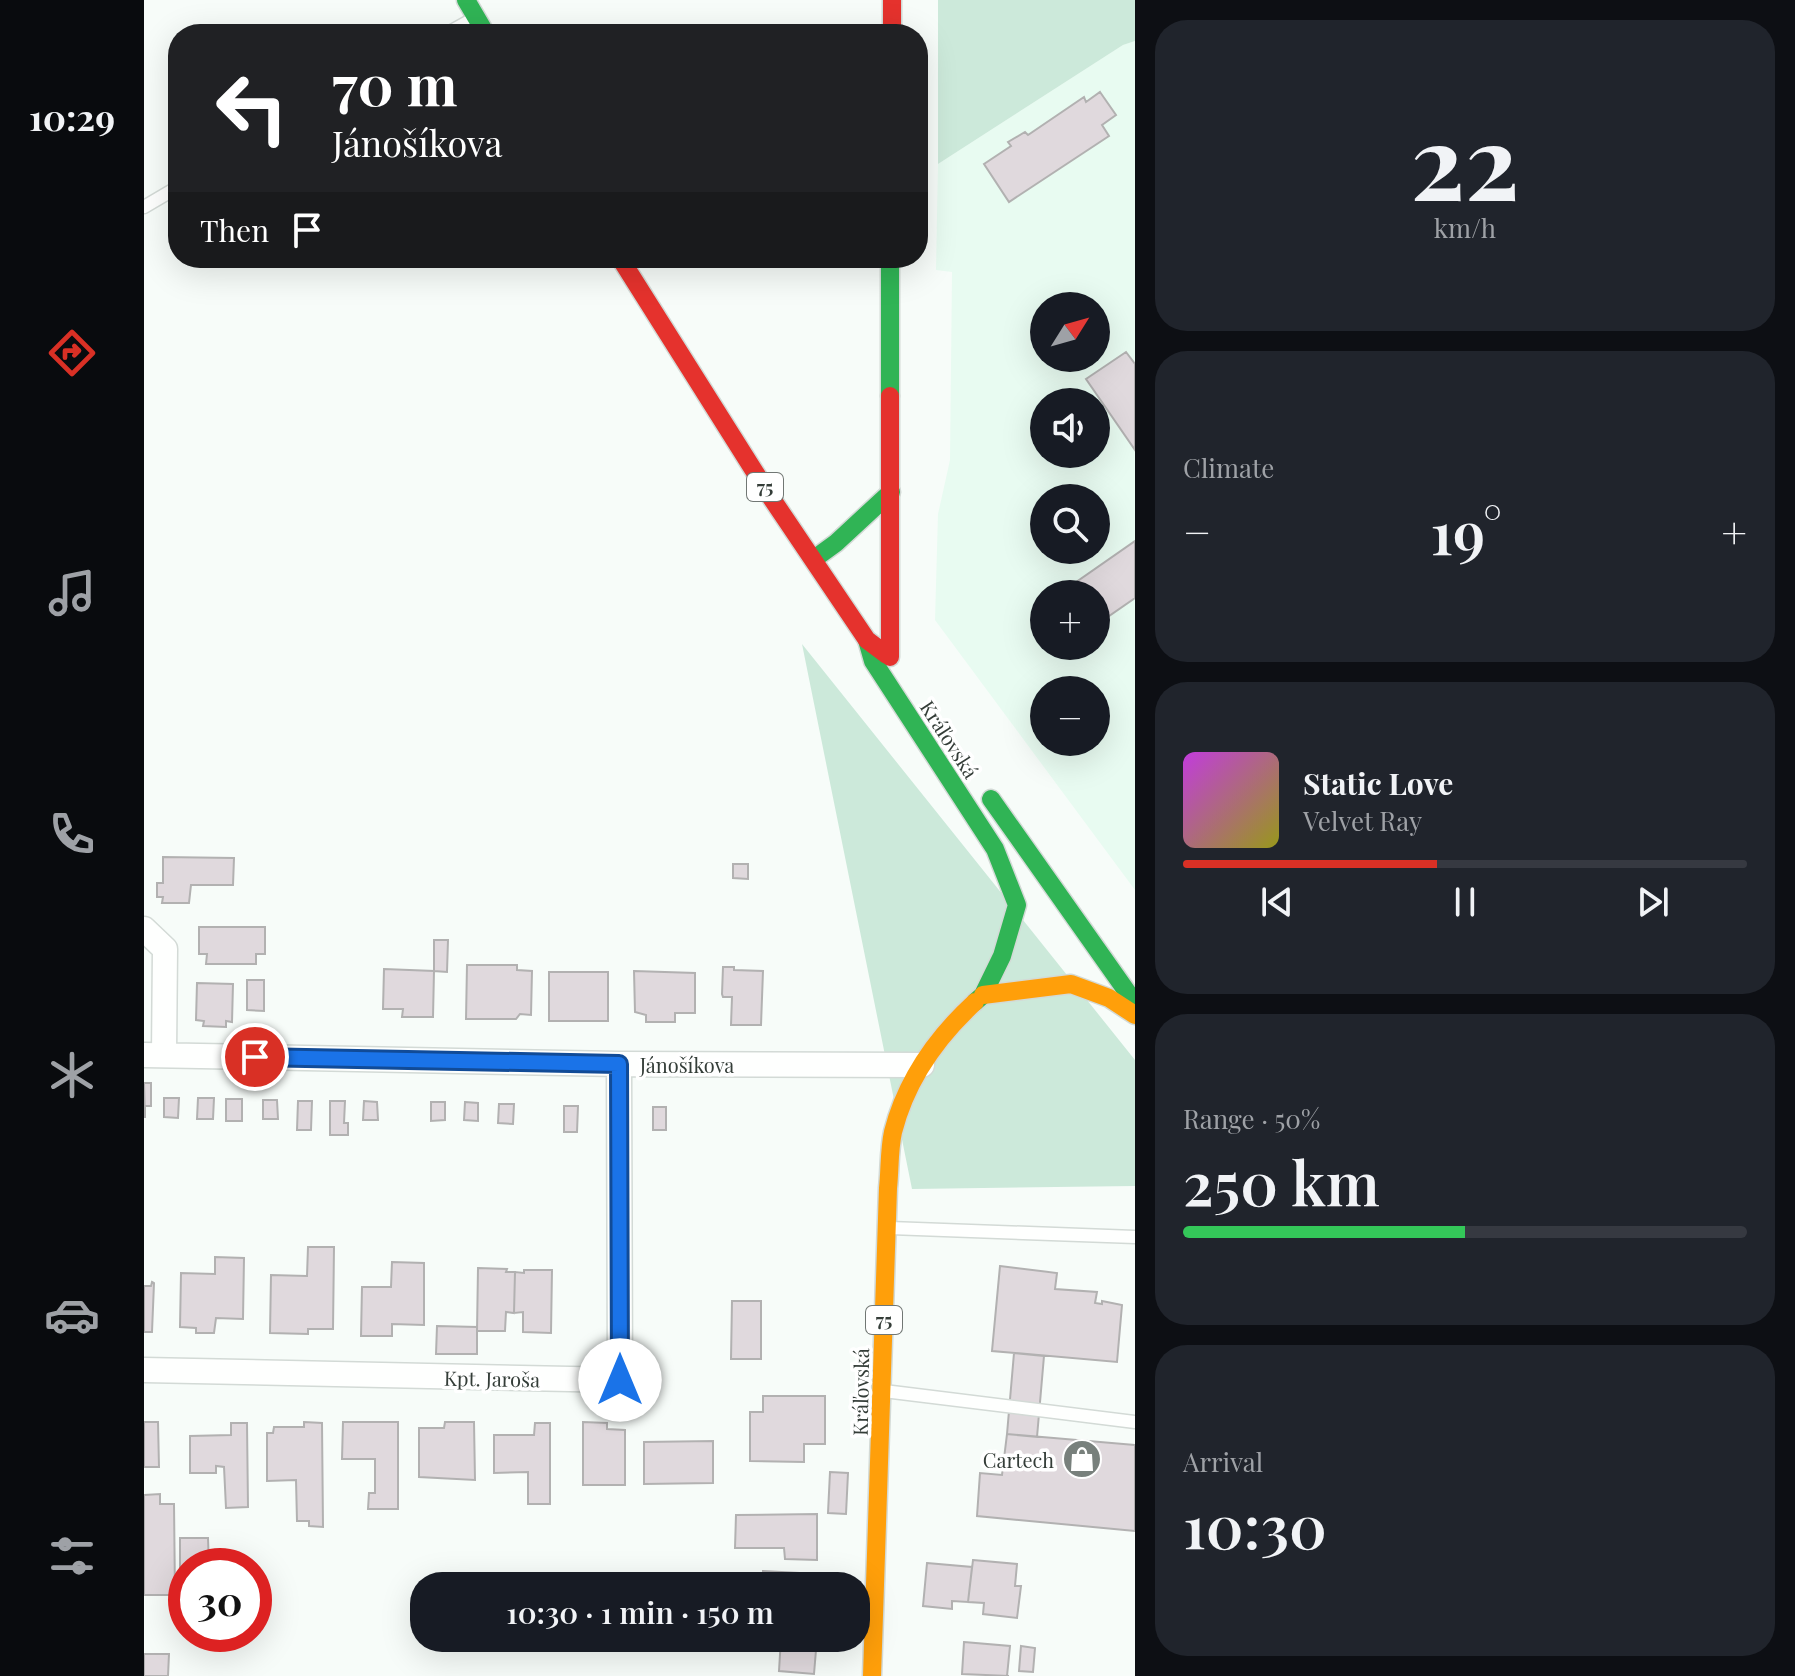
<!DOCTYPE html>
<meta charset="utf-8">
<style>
body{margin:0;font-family:"Playfair Display",serif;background:#20242c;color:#f1f3f6;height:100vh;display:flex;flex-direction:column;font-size:30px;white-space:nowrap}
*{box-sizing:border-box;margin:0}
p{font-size:26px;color:#9ea1a6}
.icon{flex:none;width:44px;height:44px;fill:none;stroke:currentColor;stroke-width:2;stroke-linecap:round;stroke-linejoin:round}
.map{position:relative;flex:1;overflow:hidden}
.details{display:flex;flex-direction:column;gap:20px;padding:20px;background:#0d0f14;width:660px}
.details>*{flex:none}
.guide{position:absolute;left:24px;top:24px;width:760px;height:244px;border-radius:32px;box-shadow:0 8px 32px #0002;background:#202124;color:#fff;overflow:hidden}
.needle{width:52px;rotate:53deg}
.buttons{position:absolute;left:886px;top:292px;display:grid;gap:16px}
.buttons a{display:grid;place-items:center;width:80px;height:80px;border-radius:50%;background:#171b24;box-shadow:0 8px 32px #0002;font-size:40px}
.speed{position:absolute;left:24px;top:1548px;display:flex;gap:16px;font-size:40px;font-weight:700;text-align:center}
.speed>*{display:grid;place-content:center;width:104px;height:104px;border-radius:50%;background:#171b24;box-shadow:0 8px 32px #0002;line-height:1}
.speed .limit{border:12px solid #d22;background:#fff;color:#111}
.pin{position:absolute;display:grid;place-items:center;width:68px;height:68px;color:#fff;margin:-34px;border:4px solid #fff;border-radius:50%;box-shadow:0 2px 8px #0007}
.me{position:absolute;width:88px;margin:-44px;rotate:0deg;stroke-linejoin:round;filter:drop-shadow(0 0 6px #0008)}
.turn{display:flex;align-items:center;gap:28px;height:168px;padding:0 32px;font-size:36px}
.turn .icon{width:104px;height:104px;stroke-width:2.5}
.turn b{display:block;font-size:56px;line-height:68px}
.then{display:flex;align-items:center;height:76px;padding:0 32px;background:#0003;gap:16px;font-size:30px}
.big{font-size:60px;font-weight:600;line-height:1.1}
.details .tile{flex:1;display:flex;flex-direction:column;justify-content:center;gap:12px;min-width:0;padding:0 28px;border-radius:32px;background:#20242c}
.details .dial{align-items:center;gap:0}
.dial b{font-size:104px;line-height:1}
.song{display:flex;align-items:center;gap:24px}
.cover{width:96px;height:96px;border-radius:12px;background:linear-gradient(135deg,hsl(290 70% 55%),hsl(60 70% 35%))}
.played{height:8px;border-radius:4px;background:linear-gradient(90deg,#d93025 45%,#363941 45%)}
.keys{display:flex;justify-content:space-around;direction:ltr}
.heat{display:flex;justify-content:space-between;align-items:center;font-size:44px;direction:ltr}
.charge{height:12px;border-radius:6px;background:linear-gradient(90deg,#34c759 50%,#363941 0)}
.trip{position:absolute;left:266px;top:1572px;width:460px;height:80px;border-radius:32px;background:#171b24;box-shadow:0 8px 32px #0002;font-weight:600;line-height:80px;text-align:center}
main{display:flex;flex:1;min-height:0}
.tabs{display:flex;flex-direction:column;width:144px;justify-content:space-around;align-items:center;background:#090b0e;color:#9ea1a6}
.tabs .icon{width:56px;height:56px}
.tabs .on{color:#d93025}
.tabs b{font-size:36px;color:#f1f3f6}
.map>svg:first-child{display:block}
.built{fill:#e8fbf1;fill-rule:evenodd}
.green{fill:#cce9da}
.building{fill:#e0d9dd;stroke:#b2b1b1;stroke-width:2}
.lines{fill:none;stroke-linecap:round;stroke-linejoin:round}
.lane-casing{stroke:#d3dad6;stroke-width:15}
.street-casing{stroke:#d3dad6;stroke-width:27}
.fast-casing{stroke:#d3dad6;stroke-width:21}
.slow-casing{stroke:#d3dad6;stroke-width:21}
.jam-casing{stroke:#d3dad6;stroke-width:21}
.lane{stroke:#fefffe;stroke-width:12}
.street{stroke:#fefffe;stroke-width:24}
.fast{stroke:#30b455;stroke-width:18}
.slow{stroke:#ff9f0a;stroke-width:18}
.jam{stroke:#e5322d;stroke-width:18}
.route-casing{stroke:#114b97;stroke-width:20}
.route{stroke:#1a73e8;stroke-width:14}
.labels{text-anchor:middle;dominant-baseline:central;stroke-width:7;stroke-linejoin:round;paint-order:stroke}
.shield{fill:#fff;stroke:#717774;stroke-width:2}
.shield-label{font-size:18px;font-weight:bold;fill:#343d38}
.street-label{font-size:20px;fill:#343d38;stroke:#fff}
.poi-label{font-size:20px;fill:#343d38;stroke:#fff;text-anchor:end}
</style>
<main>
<nav class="tabs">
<b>10:29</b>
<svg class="icon on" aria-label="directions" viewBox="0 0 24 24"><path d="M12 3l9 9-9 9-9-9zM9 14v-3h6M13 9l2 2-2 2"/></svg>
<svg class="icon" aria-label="music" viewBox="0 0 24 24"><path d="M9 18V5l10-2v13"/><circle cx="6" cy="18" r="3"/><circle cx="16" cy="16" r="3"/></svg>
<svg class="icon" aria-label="phone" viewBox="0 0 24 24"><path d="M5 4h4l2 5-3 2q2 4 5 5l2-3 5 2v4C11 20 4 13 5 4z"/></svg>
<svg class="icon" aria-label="climate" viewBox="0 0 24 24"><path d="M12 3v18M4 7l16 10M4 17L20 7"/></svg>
<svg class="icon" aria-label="car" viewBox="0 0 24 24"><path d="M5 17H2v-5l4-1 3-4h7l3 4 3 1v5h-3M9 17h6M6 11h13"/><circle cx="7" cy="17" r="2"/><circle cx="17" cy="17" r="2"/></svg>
<svg class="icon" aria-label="filters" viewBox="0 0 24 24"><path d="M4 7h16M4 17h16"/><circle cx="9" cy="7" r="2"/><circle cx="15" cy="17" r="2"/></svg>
</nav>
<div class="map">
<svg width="991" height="1676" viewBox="0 0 991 1676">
<rect width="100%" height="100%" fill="#f7fcf9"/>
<path class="built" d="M991,41V890L791,620L794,514L806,460L808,272L792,270L794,164L979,45ZM900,306H952V358H900ZM900,402H952V454H900ZM900,498H952V550H900ZM900,594H952V646H900ZM900,690H952V742H900Z"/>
<path class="green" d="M794,0H991V41L979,45L794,164Z
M658,644L991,1060V1186L768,1189Z"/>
<path class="building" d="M956,92L972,115L958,125L965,136L865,202L840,164L867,146L864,142L881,132L884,135L940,97L942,102Z
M982,352L991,364V450L942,379Z
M991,541V598L952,625V594H915Z
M19,857L90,858L89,885H47L45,903H18L19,897H13V883H19Z
M589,864H604V879L589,878Z
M55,927H121V954H112V964H62L63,954H55Z
M290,940H304L303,972L290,971Z
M323,965H373V970L388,971L387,1015L376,1014L372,1019H322Z
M579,967H590V970L619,971L617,1025H587L588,997H579L578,994Z
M240,969L290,971L289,1017H258L259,1009H239Z
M490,971L551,973V1013H531V1022H502V1015L491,1012Z
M405,972H464V1021H405Z
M103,980H120V1011L103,1010Z
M53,983L89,984L88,1022L82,1021V1027L59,1026L60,1021L52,1020Z
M0,1083H7V1106H1V1118Z
M20,1098H35L34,1118L20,1117Z
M54,1098H70L69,1119H53Z
M82,1099H98V1121H82Z
M119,1100H133L134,1119H119Z
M154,1101H168L167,1130H153Z
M186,1101H201L200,1123H204V1135H186Z
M220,1101L233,1102L234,1120H219Z
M287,1102H301V1120L287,1121Z
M321,1102L334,1103V1121L320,1120Z
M355,1104H370L369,1124L354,1123Z
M355,1104H370L369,1124L354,1123Z
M420,1106H434L433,1132H420Z
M509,1107H522V1130H509Z
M164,1247H190L189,1329H164V1334L126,1333L127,1275L163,1276Z
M71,1257L100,1258L99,1319L72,1318L70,1333H52V1328L36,1327L37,1273L71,1274Z
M248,1262L280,1263V1325L248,1324V1336H217L218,1287H247Z
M856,1266L913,1273L911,1289L953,1292L951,1303L958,1304V1301L978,1305L973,1362L848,1351Z
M334,1268L363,1269L362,1272H371L370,1313L362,1312L361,1331H333Z
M380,1270H408L407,1333L379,1332V1312L370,1313L371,1272L380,1273Z
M8,1282L10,1283L8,1332H0V1286H7Z
M588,1301H617V1359H587Z
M293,1326L333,1327V1354H292Z
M870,1353L900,1356L893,1437L863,1434Z
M619,1396H681V1444H660V1462L606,1461V1412H619Z
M0,1422H14L15,1467H0Z
M160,1422L178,1423L179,1527L165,1526V1521H153L152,1480L123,1481V1433H129L130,1427H160Z
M199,1422H254V1509H224L225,1493H231V1459H198Z
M301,1422H330L331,1480L275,1477V1428H300Z
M439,1422L463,1423V1429L481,1430V1485H439Z
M87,1423H103L104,1507L82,1508L80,1467L72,1466V1473H46V1436L87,1435Z
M391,1423H406V1504H384V1472L350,1473V1435H390Z
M863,1434L991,1445V1531L833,1516L836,1473L858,1475Z
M569,1441V1483L500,1484V1442Z
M686,1472L704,1473L702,1514L684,1513Z
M16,1494V1504H30L31,1595H0V1495Z
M673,1514V1560L641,1559L640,1548H591L592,1515Z
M36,1538H64L65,1566L36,1567Z
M829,1560L873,1564L871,1586H877L873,1618L839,1614L840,1603L824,1602Z
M783,1563L828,1567L824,1602L808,1601V1609L779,1606Z
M619,1571L673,1574V1586H619Z
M637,1638H673L670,1674L635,1671Z
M820,1642L866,1646L863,1676H865L818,1674Z
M877,1646L891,1648L889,1672L875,1671Z
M0,1654H25L24,1676H0Z"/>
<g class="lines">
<defs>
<path id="lane" d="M302,34L329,19
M0,207L34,187
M746,1228L991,1237
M740,1391L991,1422"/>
<path id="street" d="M0,929L21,949L20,1055
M0,1055L475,1064L778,1065
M0,1370L476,1380L475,1064"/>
<path id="fast" d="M322,0L342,34
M746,258V396
M670,559L692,543L747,492
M723,640L729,661L851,849L873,905L858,956L839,995L831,1002
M847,799L991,1003"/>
<path id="slow" d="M839,995L927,984L965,998L991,1015
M728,1676L744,1188C746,1170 745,1150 749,1132C762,1081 793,1037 831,1002"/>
<path id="jam" d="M748,0V34
M476,258L624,493L723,640L743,655
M746,396V657"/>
</defs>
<use href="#lane" class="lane-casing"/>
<use href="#street" class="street-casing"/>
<use href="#fast" class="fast-casing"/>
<use href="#slow" class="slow-casing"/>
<use href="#jam" class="jam-casing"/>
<use href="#lane" class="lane"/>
<use href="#street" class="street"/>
<use href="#fast" class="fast"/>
<use href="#slow" class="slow"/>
<use href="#jam" class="jam"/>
</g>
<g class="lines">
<defs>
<path id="route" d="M111,1057L475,1064L476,1380"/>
</defs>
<use href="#route" class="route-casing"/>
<use href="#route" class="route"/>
</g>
<defs>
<symbol id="shop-disc" viewBox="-11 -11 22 22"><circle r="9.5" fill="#78807c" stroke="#fff"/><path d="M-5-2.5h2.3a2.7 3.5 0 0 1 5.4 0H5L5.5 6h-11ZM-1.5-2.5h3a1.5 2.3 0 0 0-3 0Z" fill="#fff"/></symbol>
</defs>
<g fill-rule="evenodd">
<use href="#shop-disc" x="916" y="1437" width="44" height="44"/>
</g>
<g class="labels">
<g class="shield">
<rect x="603" y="473" width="36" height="28" rx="6"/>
<rect x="722" y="1306" width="36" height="28" rx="6"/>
</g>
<g class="shield-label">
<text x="621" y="487">75</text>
<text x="740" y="1320">75</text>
</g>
<g class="street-label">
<text transform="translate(806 739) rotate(57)">Kráľovská</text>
<text x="543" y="1064">Jánošíkova</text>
<text transform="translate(348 1378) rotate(1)">Kpt. Jaroša</text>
<text transform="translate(716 1392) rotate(-89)">Kráľovská</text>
</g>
<g class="poi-label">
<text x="910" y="1459">Cartech</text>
</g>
</g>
</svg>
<div class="buttons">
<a><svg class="needle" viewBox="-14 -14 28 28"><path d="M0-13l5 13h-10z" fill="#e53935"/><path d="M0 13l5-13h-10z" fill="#9ea1a6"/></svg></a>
<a><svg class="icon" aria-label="sound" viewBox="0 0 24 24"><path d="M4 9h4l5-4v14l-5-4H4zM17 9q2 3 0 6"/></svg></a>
<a><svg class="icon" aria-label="search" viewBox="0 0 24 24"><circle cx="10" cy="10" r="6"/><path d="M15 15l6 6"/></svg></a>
<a>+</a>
<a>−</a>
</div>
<div class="speed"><div class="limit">30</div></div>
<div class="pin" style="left:111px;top:1057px;background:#d93025"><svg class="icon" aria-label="arrive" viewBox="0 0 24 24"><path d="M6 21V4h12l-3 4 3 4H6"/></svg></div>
<svg class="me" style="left:476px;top:1380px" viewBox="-20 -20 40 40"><circle r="19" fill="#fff"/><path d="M0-13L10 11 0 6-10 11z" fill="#1a73e8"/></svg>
<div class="trip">10:30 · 1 min · 150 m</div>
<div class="guide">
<div class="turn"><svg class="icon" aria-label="left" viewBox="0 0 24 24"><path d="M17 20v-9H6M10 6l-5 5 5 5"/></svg><div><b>70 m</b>Jánošíkova</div></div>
<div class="then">Then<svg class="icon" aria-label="arrive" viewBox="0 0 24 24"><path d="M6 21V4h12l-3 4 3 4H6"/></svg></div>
</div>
</div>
<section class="details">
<div class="tile dial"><b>22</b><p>km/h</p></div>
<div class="tile"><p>Climate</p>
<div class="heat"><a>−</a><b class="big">19°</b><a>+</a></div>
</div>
<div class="tile">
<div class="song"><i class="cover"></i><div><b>Static Love</b><p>Velvet Ray</p></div></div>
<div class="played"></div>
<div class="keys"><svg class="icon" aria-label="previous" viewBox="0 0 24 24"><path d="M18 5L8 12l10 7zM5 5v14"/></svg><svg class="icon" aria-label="pause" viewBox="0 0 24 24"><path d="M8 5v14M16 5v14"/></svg><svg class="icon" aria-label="next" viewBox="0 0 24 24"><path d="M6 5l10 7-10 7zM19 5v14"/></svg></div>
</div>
<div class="tile"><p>Range · 50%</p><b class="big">250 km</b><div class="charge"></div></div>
<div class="tile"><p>Arrival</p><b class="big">10:30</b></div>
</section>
</main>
